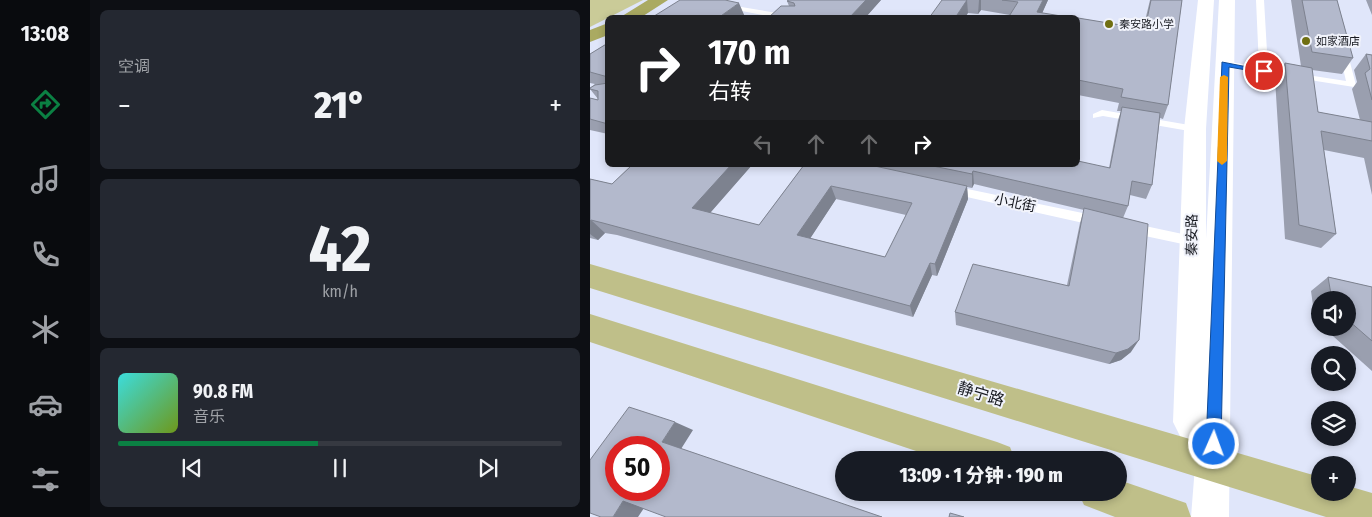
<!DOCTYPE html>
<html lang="zh">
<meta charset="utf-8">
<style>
body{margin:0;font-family:"Fira Sans Condensed","Noto Sans SC",sans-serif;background:#242831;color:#f1f3f6;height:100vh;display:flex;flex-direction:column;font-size:19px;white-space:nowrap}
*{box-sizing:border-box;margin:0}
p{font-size:16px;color:#9ea1a6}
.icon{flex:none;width:28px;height:28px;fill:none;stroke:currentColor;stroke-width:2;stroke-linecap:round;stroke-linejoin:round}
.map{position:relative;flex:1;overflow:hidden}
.side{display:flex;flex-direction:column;gap:10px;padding:10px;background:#0d0f14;width:500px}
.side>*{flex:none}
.hud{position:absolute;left:15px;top:15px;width:475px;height:152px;border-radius:8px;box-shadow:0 2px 8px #0003;background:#202124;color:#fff;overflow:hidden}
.fabs{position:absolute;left:721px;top:291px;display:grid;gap:10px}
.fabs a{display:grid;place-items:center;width:45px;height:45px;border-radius:50%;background:#171b24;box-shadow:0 2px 8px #0003;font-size:25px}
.speed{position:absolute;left:15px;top:436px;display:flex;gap:10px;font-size:25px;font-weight:700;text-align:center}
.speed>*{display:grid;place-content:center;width:65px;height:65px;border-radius:50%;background:#171b24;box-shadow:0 2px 8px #0003;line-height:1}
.speed .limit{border:8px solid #d22;background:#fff;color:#111}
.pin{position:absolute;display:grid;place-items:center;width:42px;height:42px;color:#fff;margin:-21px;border:2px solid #fff;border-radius:50%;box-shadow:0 1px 5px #0007}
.me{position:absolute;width:55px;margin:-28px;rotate:2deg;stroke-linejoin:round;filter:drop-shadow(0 0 4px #0008)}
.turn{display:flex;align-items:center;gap:18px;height:105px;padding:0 20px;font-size:22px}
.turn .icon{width:65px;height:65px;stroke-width:2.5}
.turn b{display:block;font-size:35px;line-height:42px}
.lanes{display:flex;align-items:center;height:48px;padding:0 20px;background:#0003;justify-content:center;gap:25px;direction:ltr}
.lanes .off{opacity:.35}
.big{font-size:38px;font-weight:800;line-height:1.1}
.side .widget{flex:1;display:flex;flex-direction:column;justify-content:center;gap:8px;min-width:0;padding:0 18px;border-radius:8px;background:#242831}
.side .dial{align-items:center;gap:0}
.dial b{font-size:65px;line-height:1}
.song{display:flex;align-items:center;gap:15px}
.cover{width:60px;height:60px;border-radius:8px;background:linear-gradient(135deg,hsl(180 70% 55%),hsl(80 70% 35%))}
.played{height:5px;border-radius:2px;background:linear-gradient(90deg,#0b8043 45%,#363941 45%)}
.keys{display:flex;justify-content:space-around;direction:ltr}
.heat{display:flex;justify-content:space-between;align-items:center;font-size:28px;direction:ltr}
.trip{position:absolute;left:245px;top:451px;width:292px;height:50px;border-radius:25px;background:#171b24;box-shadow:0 2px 8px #0003;font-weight:800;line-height:50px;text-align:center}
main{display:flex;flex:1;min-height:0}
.tab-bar{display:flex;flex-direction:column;width:90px;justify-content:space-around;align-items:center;background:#090b0e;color:#9ea1a6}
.tab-bar .icon{width:35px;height:35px}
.tab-bar .current{color:#0b8043}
.tab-bar b{font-size:22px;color:#f1f3f6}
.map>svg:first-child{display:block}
.green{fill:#cacb98}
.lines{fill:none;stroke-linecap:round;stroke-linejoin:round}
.service{fill:#fff;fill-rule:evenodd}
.secondary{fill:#fff;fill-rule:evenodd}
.primary{fill:#bfbf89;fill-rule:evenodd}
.trunk{fill:#aaaa62;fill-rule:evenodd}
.wall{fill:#9a9faf;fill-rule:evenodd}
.shaded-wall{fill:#7d828f}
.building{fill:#b3b9cc;stroke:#7d828f;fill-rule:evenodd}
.route{fill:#1a73e8;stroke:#114b97}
.slow{fill:#f59e0b}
.poi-dot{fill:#706f11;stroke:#f1f3fb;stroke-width:2}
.labels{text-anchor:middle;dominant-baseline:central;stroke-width:4;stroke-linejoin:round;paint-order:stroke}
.far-poi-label{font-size:11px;fill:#181a21;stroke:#f1f3fb;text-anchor:start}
.street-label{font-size:14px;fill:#181a21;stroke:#f1f3fb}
.near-street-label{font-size:16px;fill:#181a21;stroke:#f1f3fb}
</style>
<main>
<nav class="tab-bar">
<b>13:08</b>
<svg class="icon current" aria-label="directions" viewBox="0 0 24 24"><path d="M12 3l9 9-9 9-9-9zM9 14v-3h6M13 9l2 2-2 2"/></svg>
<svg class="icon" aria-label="music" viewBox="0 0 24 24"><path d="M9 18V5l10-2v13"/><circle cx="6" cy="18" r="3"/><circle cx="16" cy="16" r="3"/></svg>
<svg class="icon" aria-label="phone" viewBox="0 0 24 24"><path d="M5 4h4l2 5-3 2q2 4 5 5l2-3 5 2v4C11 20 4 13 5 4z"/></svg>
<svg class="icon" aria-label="climate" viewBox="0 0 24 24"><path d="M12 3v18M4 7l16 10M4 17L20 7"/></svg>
<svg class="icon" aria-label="car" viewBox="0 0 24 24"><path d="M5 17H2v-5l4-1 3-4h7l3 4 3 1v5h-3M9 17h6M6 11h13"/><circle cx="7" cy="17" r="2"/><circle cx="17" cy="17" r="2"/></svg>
<svg class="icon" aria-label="filters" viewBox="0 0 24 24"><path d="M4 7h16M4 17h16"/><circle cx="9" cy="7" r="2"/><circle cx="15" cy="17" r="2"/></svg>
</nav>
<section class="side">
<div class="widget"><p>空调</p>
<div class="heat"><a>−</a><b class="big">21°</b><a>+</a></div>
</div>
<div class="widget dial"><b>42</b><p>km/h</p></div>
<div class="widget">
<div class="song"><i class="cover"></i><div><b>90.8 FM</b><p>音乐</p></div></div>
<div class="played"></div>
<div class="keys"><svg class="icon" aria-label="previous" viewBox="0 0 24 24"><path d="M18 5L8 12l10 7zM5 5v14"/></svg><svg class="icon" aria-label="pause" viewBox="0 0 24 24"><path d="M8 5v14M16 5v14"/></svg><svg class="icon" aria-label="next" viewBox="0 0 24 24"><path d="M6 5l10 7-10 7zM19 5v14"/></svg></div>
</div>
</section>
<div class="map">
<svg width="782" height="517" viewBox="0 0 782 517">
<rect width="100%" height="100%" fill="#e0e6fa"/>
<path class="green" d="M0,0H53L0,27Z"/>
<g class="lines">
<path class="service" d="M666,0H674L678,69L756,81L749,51L753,48L757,51L766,85L764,87L632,66V62L635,61L669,67Z
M133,4L205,16L208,18H189L136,8L132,6Z
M512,110L605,126L610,129L605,132L513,116L503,118V114Z
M363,186L507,216L513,221L507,226L359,193L357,190L359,187Z
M541,223L602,236L606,238L608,241L606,244L602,246L541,233L535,228Z"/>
<path class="secondary" d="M608,0H624L616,129V239L629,0H645L639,517H601L605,466L583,422L594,129Z"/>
<path class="primary" d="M0,264L730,477V492H758V486L782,493V517H736L0,288Z
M0,314L407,442L420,447L425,460H353L0,342Z
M529,480L596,503L601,517H525L494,505L488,492H529Z"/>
<path class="trunk" d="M58,0H78L50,18H29Z
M18,23V35L0,42V30Z"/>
</g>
<path class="wall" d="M199,0H291L275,18L199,6L197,1Z
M352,0H458L452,13L420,15L391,10L388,14L378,13Z
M560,0H592L578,105L573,119L570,118L562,185L556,199L540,195L538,206L533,218L541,352L531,360L519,364L366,325L365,312L477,285L490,223L494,210L384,184L382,188L377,187L378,199L347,276L342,275L323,317L27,235L15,233L8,240L0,238V179L22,184L42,165H162L120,213L169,225L214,165H488L519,168L528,120L531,111H527L529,103L488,95V18L553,29ZM246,199L316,215L295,257L220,238Z
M701,0H747L763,58L752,74L722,70L728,112L770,120L762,89L767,82L764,70L776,54L782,55V195L774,158L734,150L746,234L731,248L695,239L685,79L695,63L711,66Z
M776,0H782V15Z
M18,43V134L0,130V98L8,100V99L0,89V88L5,84L0,83V54Z
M738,277L782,287V371L734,328H758V300H730V324L725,320L721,291Z"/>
<path class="shaded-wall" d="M276,0H291L275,18H259Z
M377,0L378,13L375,18H365Z
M389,0H391V10L388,14Z
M453,0H458L450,18L447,12Z
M149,3L155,17L154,18H128Z
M141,165H162L113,221L102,208Z
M383,171L384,184L382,188V174Z
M241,186L246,199L214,248L207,235Z
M377,186L378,199L347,276L345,264Z
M1,220L15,233L8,240L0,234V221Z
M340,263L342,275L323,317L320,306Z
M549,340L541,352L531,360L519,364L526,353Z
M85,422L103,430L91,449L72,442Z
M33,501L56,505L48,517H23Z"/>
<path class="building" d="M90,0H135L149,3L128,18H61Z
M199,0H276L259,18H178L191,6H205L204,3L197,1Z
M352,0H377L365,18H339Z
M412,0H453L447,12L483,18H418L428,2Z
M561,0H592L578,105L531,97L533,89L488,80V18L555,29Z
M712,0H747L763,58L722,52Z
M18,43V77L0,72V54Z
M776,54L782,55V100L775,73L780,69Z
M695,63L722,68L728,112L782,122V141L731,131L746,234L709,225Z
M18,83V124L0,119V98L8,100V91L0,89V88L5,85Z
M532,107L570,113L562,185L542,181L538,206L383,171L382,174L338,165H488V161L520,168Z
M42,165H141L102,208L169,225L214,165H280L377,186L345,264L340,263L320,306L13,223L1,220L0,221V179L22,184ZM241,186L322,203L295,257L207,235Z
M494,208L558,224L549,340L538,349L526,353L365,312L383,264L479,286Z
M738,277L782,287V341L758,320V300H742Z
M39,407L85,422L72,442L292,517H76L33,501L23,517H11L0,513V460ZM26,448H69V490H26Z
M360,513L374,517H359Z"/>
<path class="route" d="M632,62L678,71L674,73L639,67L631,444L629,449L624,452L619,449L616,444Z"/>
<path class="slow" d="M634,75L638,77L637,161L632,165L627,161L630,77Z"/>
<g class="poi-dot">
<circle cx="519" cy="24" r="5"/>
<circle cx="716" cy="41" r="5"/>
</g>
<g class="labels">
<g class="far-poi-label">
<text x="529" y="24">秦安路小学</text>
<text x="726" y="41">如家酒店</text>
</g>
<g class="street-label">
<text transform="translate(425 203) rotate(12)">小北街</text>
<text transform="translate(602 235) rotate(-89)">秦安路</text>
</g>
<g class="near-street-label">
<text transform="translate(391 394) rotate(17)">静宁路</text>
</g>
</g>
</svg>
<div class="fabs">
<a><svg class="icon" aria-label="sound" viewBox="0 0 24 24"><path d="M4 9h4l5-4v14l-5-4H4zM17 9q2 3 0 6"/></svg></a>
<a><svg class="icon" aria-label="search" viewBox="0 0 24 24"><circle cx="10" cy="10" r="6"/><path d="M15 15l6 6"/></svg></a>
<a><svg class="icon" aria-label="layers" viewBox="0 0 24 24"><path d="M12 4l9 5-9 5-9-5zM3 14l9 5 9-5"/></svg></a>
<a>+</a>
</div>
<div class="speed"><div class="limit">50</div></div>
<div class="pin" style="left:674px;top:71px;background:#d93025"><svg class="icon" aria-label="arrive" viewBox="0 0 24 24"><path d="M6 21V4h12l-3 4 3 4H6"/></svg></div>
<svg class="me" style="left:624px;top:444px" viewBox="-20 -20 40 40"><circle r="17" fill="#1a73e8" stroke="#fff" stroke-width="3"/><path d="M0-11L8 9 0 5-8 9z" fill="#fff"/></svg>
<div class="trip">13:09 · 1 分钟 · 190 m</div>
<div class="hud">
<div class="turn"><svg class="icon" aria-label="right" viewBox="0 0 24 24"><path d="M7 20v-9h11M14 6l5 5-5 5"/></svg><div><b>170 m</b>右转</div></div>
<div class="lanes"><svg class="icon off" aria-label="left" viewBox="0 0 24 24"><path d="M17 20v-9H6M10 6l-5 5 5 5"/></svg><svg class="icon off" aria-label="ahead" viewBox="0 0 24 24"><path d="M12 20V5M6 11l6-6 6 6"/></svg><svg class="icon off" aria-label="ahead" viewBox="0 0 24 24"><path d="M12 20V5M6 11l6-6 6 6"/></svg><svg class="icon" aria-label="right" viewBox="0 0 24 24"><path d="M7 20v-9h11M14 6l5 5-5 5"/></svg></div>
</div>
</div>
</main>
